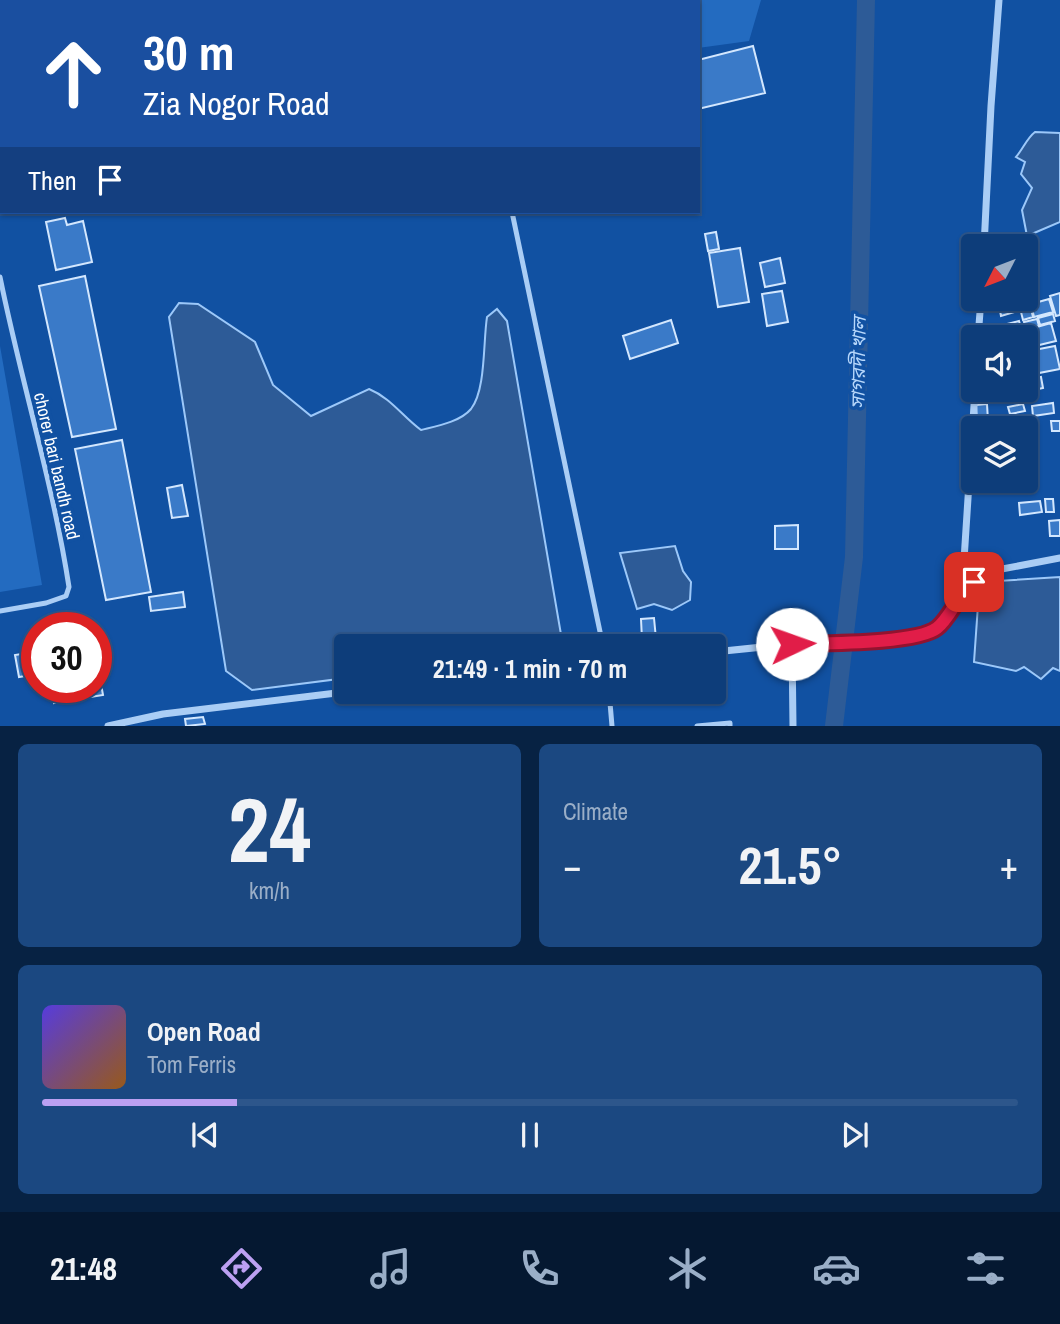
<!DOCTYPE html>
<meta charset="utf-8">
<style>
body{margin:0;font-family:"Archivo Narrow","Noto Sans Bengali",sans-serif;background:#1b4881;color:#f1f3f6;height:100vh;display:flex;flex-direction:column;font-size:26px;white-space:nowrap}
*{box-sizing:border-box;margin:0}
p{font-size:23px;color:#9aaec7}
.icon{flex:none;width:38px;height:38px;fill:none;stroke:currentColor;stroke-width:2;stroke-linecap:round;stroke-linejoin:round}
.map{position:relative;height:726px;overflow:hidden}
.side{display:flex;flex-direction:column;gap:18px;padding:18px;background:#072243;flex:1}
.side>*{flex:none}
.banner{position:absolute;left:0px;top:0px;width:700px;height:214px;box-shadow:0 2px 5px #0004,0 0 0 2px #2d568b;background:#1a4fa0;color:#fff;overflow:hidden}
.needle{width:46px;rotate:228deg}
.buttons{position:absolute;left:961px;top:234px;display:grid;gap:14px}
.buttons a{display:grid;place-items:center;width:77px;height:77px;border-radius:7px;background:#0d3d7a;box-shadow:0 2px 5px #0004,0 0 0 2px #2d568b;font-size:35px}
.speed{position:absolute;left:21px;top:612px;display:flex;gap:14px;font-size:35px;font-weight:700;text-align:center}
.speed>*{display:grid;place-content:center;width:91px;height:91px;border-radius:50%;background:#0d3d7a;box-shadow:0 2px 5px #0004,0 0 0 2px #2d568b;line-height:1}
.speed .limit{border:10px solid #d22;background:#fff;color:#111}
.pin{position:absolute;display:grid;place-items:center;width:60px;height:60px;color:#fff;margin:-30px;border-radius:14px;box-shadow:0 4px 10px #0006}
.me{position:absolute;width:77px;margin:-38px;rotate:87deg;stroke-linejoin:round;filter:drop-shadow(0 0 5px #0008)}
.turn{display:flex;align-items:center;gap:24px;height:147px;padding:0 28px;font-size:32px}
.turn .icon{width:91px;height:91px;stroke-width:2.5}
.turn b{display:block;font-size:49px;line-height:60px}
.then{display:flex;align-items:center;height:66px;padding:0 28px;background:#0003;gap:14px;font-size:26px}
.big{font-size:52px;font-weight:700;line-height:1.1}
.side .tile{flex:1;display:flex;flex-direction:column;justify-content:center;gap:10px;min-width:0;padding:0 24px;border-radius:10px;background:#1b4881}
.side .dial{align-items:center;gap:0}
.dial b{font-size:91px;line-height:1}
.song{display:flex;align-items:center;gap:21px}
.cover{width:84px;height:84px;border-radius:10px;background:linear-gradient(135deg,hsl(250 70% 55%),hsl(30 70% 35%))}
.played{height:7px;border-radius:4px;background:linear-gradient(90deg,#bca0f2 20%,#2d568b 20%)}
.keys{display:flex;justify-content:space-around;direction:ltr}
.heat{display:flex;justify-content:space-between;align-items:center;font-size:38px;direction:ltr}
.side .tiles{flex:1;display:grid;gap:18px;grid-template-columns:1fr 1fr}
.tile:last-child{grid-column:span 2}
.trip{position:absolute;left:334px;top:634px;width:392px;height:70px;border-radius:7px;background:#0d3d7a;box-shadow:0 2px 5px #0004,0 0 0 2px #2d568b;font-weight:700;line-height:70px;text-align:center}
.menu{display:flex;height:112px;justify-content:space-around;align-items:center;background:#051831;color:#9aaec7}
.menu .icon{width:49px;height:49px}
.menu .on{color:#bca0f2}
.menu b{font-size:32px;color:#f1f3f6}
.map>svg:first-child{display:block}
.green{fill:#236bc0}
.water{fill:#2d5b97;stroke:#9cc8f9;stroke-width:2}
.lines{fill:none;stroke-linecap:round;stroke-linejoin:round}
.canal{stroke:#2d5b97;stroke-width:18}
.building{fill:#3a7ac8;stroke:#d3e7fe;stroke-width:2}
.service{stroke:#aacdf5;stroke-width:5}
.minor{stroke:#aacdf5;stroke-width:7}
.route-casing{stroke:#92132f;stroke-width:18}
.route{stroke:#e11d48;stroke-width:12}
.labels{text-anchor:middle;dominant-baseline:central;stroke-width:7;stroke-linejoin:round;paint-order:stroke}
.street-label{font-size:18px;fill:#fff;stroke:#1151a2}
.water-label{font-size:19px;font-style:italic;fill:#b7d7fb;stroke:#1151a2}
</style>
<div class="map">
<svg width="1060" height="726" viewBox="0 0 1060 726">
<rect width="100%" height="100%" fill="#1151a2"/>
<path class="green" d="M0,0H761L749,41L698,48V2H2L0,145Z
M0,346L42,585L0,592Z"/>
<path class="water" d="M1035,132L1060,133V222L1027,236L1022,210L1032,188L1021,174L1025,162L1016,157C1023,149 1027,138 1035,132Z
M179,303L198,304L255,342L273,385L311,416L369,389C391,398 402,416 421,430C437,426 460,422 471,409C486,390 483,342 487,317L497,309L507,321L563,646H346V678L252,690L226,671L169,317Z
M675,546L683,571L691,582L690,600L672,610L654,604L637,609L620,553Z
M1060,577V671L1053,668L1041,679L1024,667L1016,671L974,662L979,591L998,581Z"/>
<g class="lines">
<path class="canal" d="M834,726L854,557L866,0"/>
</g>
<path class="building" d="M753,46L765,93L698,109V60Z
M65,218L67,225L83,221L92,262L56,270L46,222Z
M716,232L719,249L708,251L705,234Z
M740,248L749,302L718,307L709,253Z
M780,258L785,283L765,287L760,263Z
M85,276L116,429L72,437L39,286Z
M1032,289L1035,299L1021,303L1020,299H1026V291Z
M782,291L788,322L767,326L762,294Z
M1060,293V315L1056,316L1050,296Z
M1049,299L1053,312L1034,317L1031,304Z
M1015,302L1018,311L1001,316L999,306Z
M1030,305L1033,317L1023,320L1020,308Z
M1053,314L1055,321L1040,325L1038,318Z
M1037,319L1039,326L1026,329L1024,322Z
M671,320L678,343L630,359L623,336Z
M1019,321L1024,338H993L991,328Z
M1051,323L1056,341L1031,347L1026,330Z
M1055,346L1060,369L1039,373L1034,350Z
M1041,377L1043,388L1025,392L1026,380Z
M1053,403L1054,413L1033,416L1032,406Z
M987,404L988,421H977L976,405Z
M1023,404L1025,411L1010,414L1008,407Z
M1051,421H1060V431H1052Z
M122,440L151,592L106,600L75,449Z
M975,481H993V488L975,489Z
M182,485L188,516L172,518L167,488Z
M1045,499H1053L1054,512H1046Z
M1040,501L1042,512L1020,515L1019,503Z
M1060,520V536H1050L1049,521Z
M798,525V549H775V526Z
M183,592L185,607L151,611L149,597Z
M654,618L656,639L642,640L641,619Z
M34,652L37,674L19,677L15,655Z
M99,673L103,695L54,703L52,688H96V674Z
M203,717L205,724L186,726L185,719Z"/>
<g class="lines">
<path class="service" d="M467,0V2
M512,212L603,646
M0,277C21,381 53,483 69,587L66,596L46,603L0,611
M609,691L612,726
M697,726L730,723V726"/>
<path class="minor" d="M984,247L991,106L999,0
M978,338L981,299
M962,591L975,390
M792,644L793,726
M714,652L792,644L916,638L938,628L962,591L986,572L1060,558
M108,726L163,714L353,691"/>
</g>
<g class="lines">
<defs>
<path id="route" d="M792,644C822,643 917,644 937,628C950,618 957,596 974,582"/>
</defs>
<use href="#route" class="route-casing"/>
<use href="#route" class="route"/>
</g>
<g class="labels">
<g class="street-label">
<text transform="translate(57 466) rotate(77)">chorer bari bandh road</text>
</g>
<g class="water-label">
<text transform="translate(858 363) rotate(-89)">সাগরদী খাল</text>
</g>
</g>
</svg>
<div class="buttons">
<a><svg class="needle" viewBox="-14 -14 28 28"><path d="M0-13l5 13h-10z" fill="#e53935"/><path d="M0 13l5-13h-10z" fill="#9aaec7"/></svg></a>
<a><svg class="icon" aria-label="sound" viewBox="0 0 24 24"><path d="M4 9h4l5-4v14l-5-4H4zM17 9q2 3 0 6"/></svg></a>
<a><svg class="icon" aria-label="layers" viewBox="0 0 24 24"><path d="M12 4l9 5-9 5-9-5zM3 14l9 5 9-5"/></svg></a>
</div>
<div class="speed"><div class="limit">30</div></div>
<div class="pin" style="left:974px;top:582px;background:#d93025"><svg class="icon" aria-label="arrive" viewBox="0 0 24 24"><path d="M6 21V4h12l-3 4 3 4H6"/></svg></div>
<svg class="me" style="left:792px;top:644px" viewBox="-20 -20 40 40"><circle r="19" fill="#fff"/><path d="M0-13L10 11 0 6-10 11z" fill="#e11d48"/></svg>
<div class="trip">21:49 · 1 min · 70 m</div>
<div class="banner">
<div class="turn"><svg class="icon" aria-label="ahead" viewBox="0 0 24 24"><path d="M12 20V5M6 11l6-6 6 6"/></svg><div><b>30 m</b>Zia Nogor Road</div></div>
<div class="then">Then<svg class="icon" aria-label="arrive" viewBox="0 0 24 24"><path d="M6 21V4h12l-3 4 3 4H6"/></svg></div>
</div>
</div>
<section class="side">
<div class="tiles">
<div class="tile dial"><b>24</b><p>km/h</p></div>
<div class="tile"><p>Climate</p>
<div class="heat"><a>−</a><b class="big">21.5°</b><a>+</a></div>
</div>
<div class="tile">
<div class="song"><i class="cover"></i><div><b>Open Road</b><p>Tom Ferris</p></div></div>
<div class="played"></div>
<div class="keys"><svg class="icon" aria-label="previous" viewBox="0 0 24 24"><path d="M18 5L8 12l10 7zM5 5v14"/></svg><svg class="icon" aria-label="pause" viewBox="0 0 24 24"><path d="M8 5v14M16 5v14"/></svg><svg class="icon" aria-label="next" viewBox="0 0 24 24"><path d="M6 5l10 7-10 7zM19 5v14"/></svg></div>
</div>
</div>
</section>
<nav class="menu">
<b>21:48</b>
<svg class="icon on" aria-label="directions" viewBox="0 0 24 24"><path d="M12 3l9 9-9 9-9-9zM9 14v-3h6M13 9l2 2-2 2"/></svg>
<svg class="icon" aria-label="music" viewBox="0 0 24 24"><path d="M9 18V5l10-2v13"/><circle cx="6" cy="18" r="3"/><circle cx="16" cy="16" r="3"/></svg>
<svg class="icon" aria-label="phone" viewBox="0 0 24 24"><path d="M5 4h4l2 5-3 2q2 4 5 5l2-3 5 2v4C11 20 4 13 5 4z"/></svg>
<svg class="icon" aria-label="climate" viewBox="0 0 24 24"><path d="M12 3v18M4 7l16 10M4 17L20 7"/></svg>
<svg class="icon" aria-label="car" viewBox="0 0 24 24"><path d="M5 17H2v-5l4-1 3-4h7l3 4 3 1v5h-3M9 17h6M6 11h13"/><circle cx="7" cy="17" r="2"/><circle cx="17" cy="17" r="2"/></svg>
<svg class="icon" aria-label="filters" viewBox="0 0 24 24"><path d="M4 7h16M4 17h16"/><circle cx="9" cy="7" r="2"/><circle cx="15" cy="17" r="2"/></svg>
</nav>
